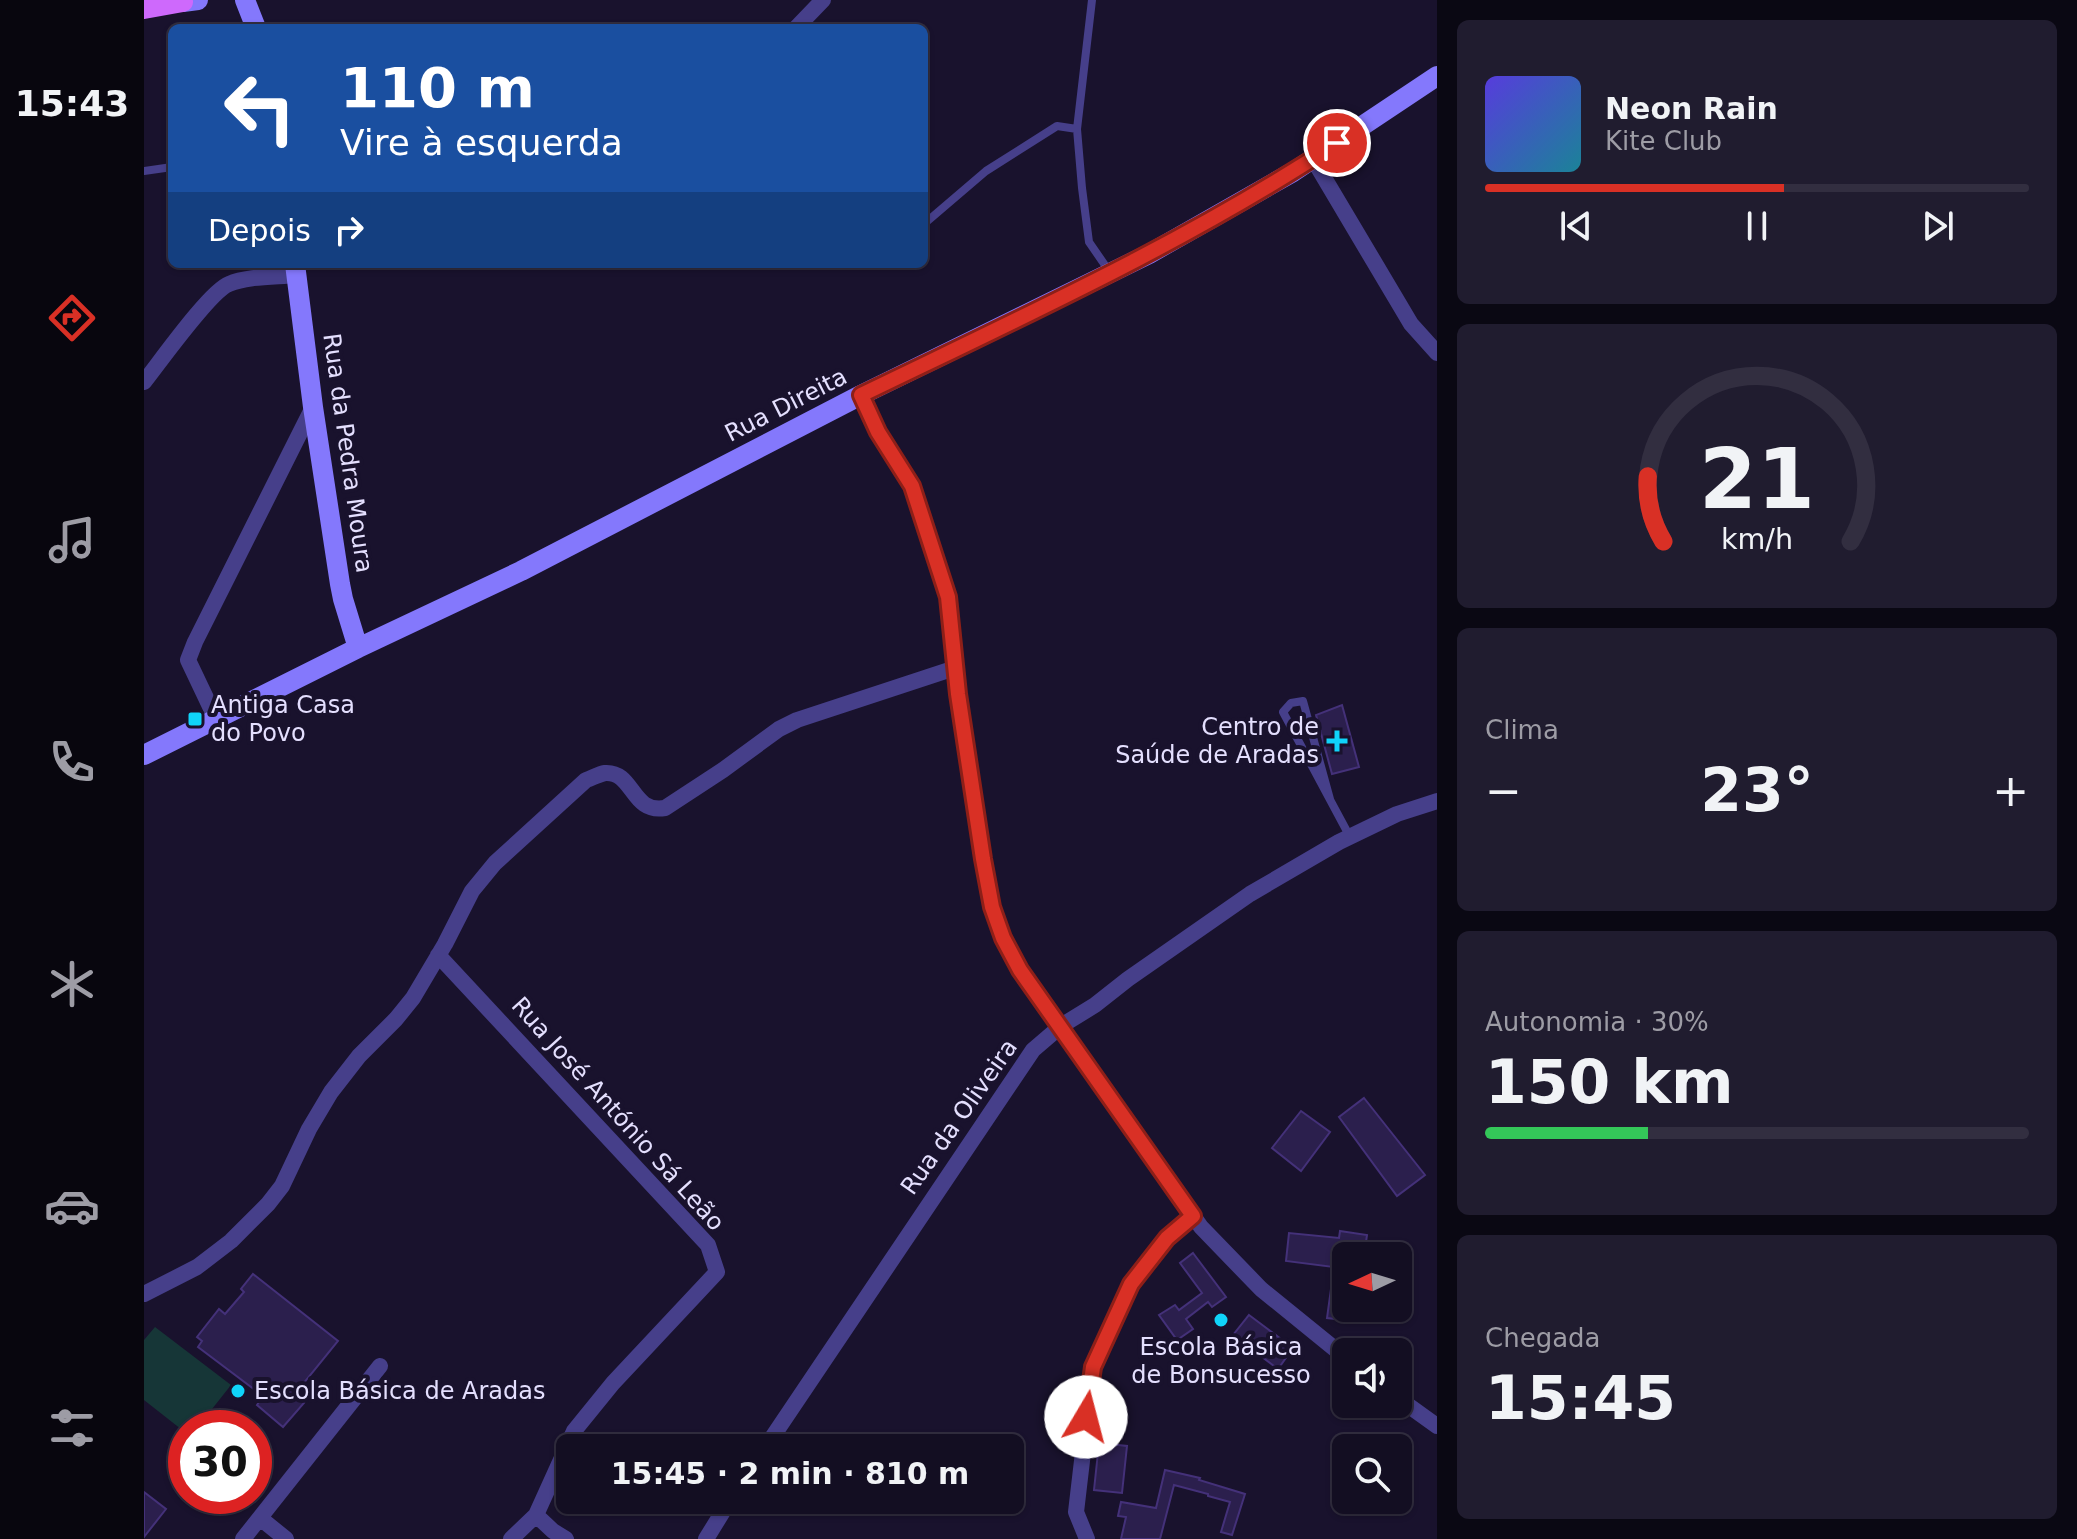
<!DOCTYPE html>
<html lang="pt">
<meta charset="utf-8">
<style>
body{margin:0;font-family:"DejaVu Sans",sans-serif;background:#201c2f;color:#f1f3f6;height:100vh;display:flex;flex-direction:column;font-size:30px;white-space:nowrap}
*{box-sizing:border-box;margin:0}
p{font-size:26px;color:#9d9ca5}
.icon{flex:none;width:44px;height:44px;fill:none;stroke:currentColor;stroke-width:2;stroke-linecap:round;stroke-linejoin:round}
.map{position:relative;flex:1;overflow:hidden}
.drawer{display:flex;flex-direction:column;gap:20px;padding:20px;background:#0a0813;width:640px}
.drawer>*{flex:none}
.guide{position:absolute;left:24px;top:24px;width:760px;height:244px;border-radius:12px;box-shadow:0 2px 6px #0004,0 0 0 2px #322e40;background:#1a4fa0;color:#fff;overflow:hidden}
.needle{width:52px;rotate:266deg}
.controls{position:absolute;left:1188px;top:1242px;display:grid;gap:16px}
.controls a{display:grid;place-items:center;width:80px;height:80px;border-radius:12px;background:#130e22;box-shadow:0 2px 6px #0004,0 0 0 2px #322e40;font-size:40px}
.speed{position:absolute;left:24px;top:1410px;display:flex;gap:16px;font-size:40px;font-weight:700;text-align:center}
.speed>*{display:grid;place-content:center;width:104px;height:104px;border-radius:50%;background:#130e22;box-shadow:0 2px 6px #0004,0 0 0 2px #322e40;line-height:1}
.speed .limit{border:12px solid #d22;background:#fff;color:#111}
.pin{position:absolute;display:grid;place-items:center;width:68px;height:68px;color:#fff;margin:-34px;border:4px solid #fff;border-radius:50%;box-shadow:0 2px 8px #0007}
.me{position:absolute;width:88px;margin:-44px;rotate:8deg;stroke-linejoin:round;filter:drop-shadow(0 0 6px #0008)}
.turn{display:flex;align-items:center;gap:28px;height:168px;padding:0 40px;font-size:36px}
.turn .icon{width:104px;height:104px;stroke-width:2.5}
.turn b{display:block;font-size:56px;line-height:68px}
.then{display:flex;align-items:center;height:76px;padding:0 40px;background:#0003;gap:16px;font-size:30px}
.big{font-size:60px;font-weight:600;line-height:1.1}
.drawer .widget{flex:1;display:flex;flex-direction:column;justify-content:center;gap:12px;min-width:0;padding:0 28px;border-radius:12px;background:#201c2f}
.drawer .dial{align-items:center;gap:0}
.dial svg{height:208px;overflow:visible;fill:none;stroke:#322e40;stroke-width:7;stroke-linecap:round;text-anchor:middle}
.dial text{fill:#f1f3f6;stroke:none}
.song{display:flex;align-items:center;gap:24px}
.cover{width:96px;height:96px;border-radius:12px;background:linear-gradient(135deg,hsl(250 70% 55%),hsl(190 70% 35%))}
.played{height:8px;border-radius:4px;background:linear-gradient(90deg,#d93025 55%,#322e40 55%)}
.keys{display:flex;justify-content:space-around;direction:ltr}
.heat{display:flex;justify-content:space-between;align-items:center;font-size:44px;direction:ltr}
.charge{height:12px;border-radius:6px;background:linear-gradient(90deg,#34c759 30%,#322e40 0)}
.trip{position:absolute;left:412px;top:1434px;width:468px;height:80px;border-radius:12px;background:#130e22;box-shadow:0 2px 6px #0004,0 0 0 2px #322e40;font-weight:600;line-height:80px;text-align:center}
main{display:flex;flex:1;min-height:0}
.menu{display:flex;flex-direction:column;width:144px;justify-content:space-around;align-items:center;background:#08060e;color:#9d9ca5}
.menu .icon{width:56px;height:56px}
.menu .selected{color:#d93025}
.menu b{font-size:36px;color:#f1f3f6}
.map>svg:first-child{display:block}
.garden{fill:#163637}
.building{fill:#2b1f4d;stroke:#443179;stroke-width:2}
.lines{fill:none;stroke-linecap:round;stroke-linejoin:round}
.lane{stroke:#463f8a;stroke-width:8}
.street{stroke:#463f8a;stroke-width:16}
.secondary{stroke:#8478fc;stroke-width:20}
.primary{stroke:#ce69fc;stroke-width:20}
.route-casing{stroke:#8d1f18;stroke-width:20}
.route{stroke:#d93025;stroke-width:14}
.poi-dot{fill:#10d4fa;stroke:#19122d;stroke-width:3}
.labels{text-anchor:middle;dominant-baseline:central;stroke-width:8;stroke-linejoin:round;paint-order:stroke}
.street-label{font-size:24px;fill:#e4dffe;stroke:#19122d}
.poi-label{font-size:24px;fill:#e4dffe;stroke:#19122d;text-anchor:start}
</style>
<main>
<nav class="menu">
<b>15:43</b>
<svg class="icon selected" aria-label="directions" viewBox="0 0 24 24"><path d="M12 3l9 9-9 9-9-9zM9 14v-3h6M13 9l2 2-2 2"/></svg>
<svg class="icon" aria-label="music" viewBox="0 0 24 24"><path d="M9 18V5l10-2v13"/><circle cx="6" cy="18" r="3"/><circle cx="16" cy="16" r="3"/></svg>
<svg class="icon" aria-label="phone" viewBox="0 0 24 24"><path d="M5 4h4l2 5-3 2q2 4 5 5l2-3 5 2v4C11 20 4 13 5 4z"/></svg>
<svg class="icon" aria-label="climate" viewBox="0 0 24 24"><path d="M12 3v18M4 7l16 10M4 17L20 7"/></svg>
<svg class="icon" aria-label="car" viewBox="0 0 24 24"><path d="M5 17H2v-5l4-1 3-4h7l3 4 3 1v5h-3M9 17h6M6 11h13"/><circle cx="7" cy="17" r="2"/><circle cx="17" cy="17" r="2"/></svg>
<svg class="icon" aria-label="filters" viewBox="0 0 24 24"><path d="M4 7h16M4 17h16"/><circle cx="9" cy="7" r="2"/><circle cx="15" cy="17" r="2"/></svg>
</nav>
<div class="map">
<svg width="1293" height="1539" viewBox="0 0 1293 1539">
<rect width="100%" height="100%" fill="#19122d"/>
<path class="garden" d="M11,1327L87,1385L53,1428H42V1433L0,1400V1340Z"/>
<path class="building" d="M1198,705L1215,767L1188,774L1172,715Z
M1220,1098L1281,1175L1253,1196L1195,1117Z
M1157,1111L1186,1132L1157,1171L1128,1148Z
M1196,1231L1223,1235L1220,1256H1202V1308H1213L1211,1321L1183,1318L1190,1267L1142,1261L1145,1233L1195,1238Z
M1049,1253L1082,1297L1068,1307L1064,1302L1042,1319L1049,1329L1033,1340L1015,1315L1031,1305L1035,1310L1058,1293L1036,1263Z
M109,1274L194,1341L150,1395L160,1403L139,1427L113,1405L119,1396L54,1347L58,1341L53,1337L75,1309L81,1314L100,1292L97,1289Z
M1105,1315L1149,1348L1134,1369L1089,1335Z
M955,1443L983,1446L978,1493L950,1490Z
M1021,1470L1056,1478L1055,1480L1101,1494L1088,1535L1077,1532L1086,1502L1064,1496V1494L1030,1485L1016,1539H977L982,1517L974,1516L977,1502L1012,1508Z
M0,1492L22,1509L0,1537Z"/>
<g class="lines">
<path class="lane" d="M948,0L933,129L938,188L945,242L965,271
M0,171L28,167
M780,224L842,171L913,126L933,129
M1186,799L1159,701L1147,703L1139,712L1206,837"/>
<path class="street" d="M652,28L679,0
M1169,159L1267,324L1293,353
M0,382C16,362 66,291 85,284C103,276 132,277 152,275
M717,395L734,432L768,486L804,597L811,668L839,859L848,907L859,938L876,970L1057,1227L1117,1289L1202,1358
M72,719L44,660L51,642L169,407
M294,955L564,1245L573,1272L469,1383L430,1431L392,1515L367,1539
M0,1294L53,1267L87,1241L124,1204L138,1186L165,1129L187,1092L215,1056L252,1019L269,998L301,944L328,891L351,863L442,780C448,778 455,774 461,773C490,771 487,814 521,808L579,770L635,729L653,720L811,668
M1254,1398L1293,1426
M621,1448L889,1050L917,1026L951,1005L984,979L1106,894L1195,842L1253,814L1293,801
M392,1515L409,1531L422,1539
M116,1518L142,1539
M99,1539L236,1366
M562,1539L586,1500
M943,1539L932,1512L949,1367L987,1284L1023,1238L1049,1216"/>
<path class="secondary" d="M29,0L39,2L54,0
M101,0L112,28
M151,264L169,407L196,584L199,599L214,648
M0,755L214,648L377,571L717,395L1005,254L1149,172L1293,76"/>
<path class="primary" d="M0,9L39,2"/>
</g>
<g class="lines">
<defs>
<path id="route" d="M942,1417L949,1367L987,1284L1023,1238L1049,1216L876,970L859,938L848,907L839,859L814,694L804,597L768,486L734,432L717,395C878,317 1043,242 1193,143"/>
</defs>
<use href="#route" class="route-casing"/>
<use href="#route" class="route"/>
</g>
<g class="poi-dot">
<rect x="43" y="711" width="16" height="16" rx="4"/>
<path d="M1189 729h8v8h8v8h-8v8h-8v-8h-8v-8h8z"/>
<circle cx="1077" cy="1320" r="8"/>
<circle cx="94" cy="1391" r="8"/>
</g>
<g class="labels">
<g class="street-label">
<text transform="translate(642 405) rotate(-27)">Rua Direita</text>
<text transform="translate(204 453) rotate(82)">Rua da Pedra Moura</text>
<text transform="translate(474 1114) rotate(48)">Rua José António Sá Leão</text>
<text transform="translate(815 1117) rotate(-55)">Rua da Oliveira</text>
</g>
<g class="poi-label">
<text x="67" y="705">Antiga Casa<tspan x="67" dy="28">do Povo</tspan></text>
<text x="1175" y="727" text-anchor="end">Centro de<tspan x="1175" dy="28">Saúde de Aradas</tspan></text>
<text x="1077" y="1347" text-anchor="middle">Escola Básica<tspan x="1077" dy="28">de Bonsucesso</tspan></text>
<text x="110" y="1391">Escola Básica de Aradas</text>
</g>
</g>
</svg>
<div class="controls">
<a><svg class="needle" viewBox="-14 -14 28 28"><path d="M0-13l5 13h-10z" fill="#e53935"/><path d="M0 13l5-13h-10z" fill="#9d9ca5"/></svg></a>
<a><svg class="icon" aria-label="sound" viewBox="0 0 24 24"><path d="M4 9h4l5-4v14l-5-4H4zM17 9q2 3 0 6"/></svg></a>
<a><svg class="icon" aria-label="search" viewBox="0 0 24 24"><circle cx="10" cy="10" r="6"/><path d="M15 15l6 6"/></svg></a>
</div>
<div class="speed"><div class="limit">30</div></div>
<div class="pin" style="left:1193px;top:143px;background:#d93025"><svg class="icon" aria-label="arrive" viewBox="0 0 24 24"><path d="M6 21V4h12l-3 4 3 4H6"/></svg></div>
<svg class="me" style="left:942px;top:1417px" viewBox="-20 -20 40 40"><circle r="19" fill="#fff"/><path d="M0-13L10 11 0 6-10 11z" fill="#d93025"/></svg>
<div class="trip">15:45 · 2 min · 810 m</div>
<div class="guide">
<div class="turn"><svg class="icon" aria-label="left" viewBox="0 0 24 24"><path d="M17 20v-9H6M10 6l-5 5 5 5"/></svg><div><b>110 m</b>Vire à esquerda</div></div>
<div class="then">Depois<svg class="icon" aria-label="right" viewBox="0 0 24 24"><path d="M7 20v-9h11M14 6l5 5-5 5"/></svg></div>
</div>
</div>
<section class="drawer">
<div class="widget">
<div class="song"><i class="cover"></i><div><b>Neon Rain</b><p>Kite Club</p></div></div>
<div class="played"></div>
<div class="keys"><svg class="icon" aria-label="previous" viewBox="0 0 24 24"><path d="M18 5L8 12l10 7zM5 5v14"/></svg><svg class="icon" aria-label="pause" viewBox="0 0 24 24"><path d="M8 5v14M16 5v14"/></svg><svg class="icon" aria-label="next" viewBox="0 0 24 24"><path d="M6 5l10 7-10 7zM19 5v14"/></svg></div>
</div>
<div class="widget dial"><svg viewBox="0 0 100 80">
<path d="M14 69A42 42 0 1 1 86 69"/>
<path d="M14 69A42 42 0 0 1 8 44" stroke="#d93025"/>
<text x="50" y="56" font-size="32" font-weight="700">21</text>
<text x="50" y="72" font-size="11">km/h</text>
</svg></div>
<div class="widget"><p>Clima</p>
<div class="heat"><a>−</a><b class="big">23°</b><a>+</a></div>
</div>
<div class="widget"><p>Autonomia · 30%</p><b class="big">150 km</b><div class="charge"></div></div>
<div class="widget"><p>Chegada</p><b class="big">15:45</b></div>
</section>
</main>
